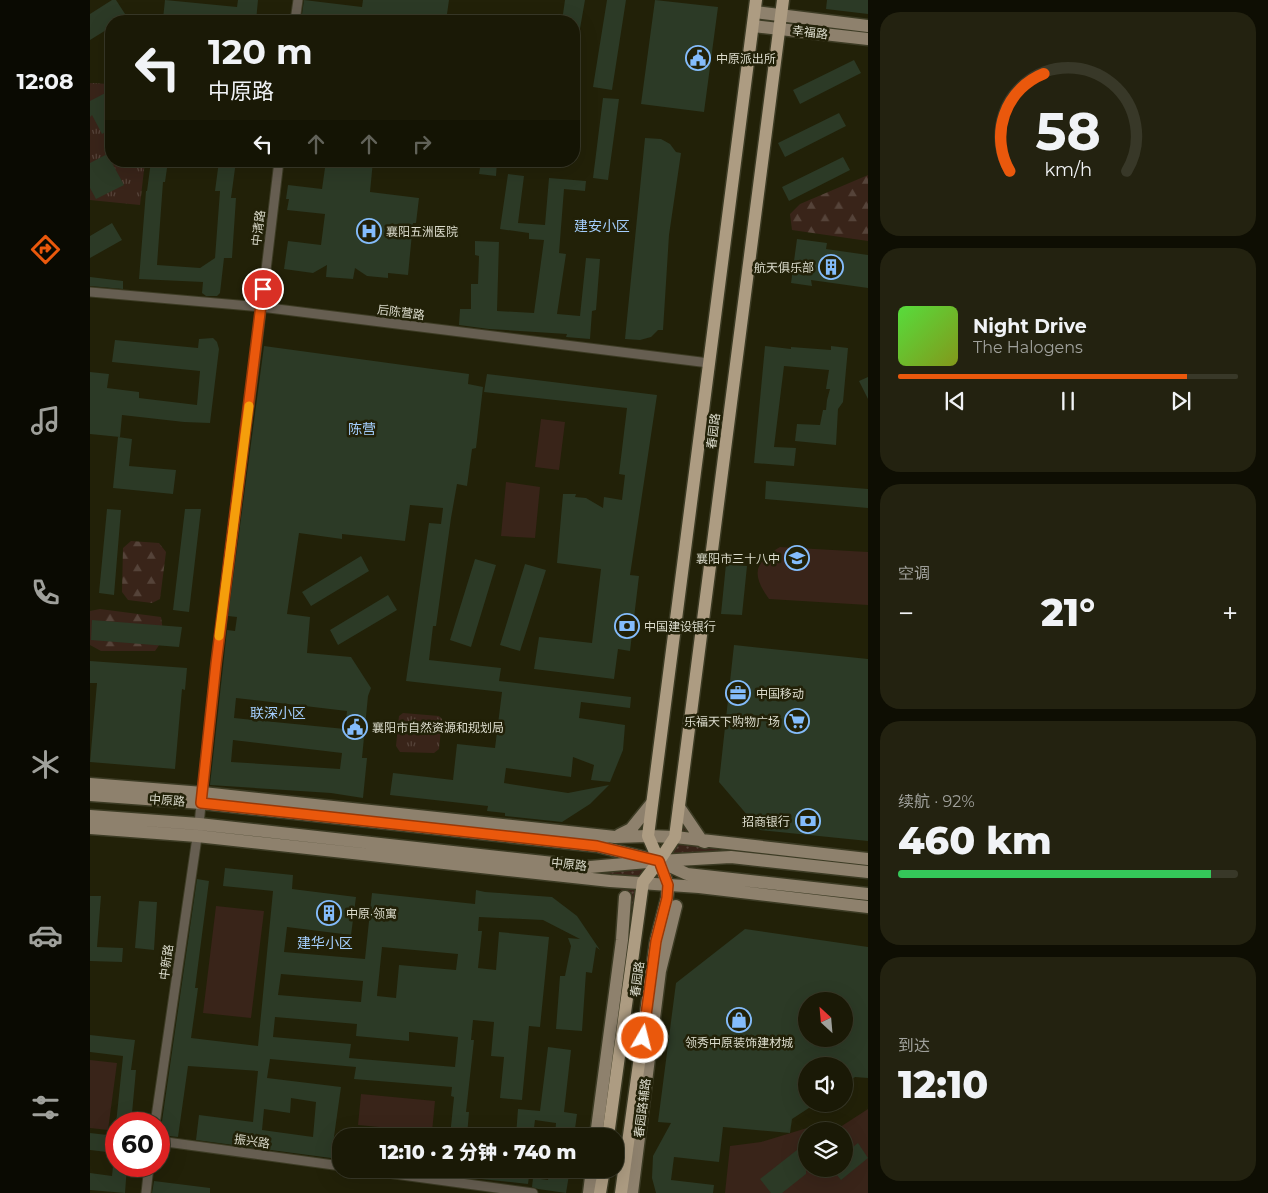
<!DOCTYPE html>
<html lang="zh">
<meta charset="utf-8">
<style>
body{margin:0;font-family:Montserrat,"Noto Sans SC",sans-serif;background:#232210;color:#f1f3f6;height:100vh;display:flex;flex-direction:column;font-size:19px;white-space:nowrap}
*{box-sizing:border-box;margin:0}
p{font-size:16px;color:#9fa09b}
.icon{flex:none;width:28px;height:28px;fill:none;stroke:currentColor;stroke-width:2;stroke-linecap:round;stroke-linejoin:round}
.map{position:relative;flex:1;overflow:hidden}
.sheet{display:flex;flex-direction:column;gap:12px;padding:12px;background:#0e0e03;width:400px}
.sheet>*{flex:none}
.top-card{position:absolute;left:15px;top:15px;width:475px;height:152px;border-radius:20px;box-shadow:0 5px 20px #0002,0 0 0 1px #383828;background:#1a1906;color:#f1f3f6;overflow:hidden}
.needle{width:32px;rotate:334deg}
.tools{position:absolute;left:708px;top:992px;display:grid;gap:10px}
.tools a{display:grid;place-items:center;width:55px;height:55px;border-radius:50%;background:#1a1906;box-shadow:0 5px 20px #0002,0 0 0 1px #383828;font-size:25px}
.speed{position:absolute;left:15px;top:1112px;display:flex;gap:10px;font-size:25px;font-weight:700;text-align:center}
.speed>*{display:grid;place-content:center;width:65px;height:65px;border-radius:50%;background:#1a1906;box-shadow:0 5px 20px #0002,0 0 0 1px #383828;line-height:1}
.speed .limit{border:8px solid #d22;background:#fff;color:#111}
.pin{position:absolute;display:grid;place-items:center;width:42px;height:42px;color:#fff;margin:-21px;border:2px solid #fff;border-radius:50%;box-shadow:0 1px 5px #0007}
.me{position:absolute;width:55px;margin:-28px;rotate:8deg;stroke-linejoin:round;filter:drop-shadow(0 0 4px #0008)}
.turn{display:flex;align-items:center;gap:18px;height:105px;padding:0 20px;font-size:22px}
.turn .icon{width:65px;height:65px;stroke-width:2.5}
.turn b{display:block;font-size:35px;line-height:42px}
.lanes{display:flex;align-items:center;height:48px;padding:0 20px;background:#0003;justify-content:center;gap:25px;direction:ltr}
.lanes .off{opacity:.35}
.big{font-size:38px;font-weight:800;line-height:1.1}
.sheet .tile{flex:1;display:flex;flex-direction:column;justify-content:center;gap:8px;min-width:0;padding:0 18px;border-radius:20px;background:#232210}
.sheet .dial{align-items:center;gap:0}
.dial svg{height:130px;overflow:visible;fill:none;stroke:#383828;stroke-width:7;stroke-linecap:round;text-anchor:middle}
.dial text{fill:#f1f3f6;stroke:none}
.song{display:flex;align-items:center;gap:15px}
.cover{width:60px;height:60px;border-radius:8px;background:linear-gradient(135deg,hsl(110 70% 55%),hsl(70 70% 35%))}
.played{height:5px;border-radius:2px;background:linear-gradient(90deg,#ea580c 85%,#383828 85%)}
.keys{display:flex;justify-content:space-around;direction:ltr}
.heat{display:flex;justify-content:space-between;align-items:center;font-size:28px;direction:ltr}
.charge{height:8px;border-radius:4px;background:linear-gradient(90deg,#34c759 92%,#383828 0)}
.trip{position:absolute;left:242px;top:1128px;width:292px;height:50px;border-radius:20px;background:#1a1906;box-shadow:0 5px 20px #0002,0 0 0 1px #383828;font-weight:800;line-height:50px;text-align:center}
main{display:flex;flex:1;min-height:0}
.menu{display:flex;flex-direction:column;width:90px;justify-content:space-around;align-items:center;background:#0a0a02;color:#9fa09b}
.menu .icon{width:35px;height:35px}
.menu .active{color:#ea580c}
.menu b{font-size:22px;color:#f1f3f6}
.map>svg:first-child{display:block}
.grass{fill:url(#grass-tufts)}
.forest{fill:url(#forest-firs)}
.park{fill:#392419}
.garden{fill:url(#garden-dots)}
.building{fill:#2c3a26;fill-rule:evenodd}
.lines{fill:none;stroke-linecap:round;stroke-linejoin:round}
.street-casing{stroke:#3c3b24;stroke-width:11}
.secondary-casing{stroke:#3c3b24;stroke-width:15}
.primary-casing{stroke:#3c3b24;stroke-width:15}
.street{stroke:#665e51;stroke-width:9}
.secondary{stroke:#8e816d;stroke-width:12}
.primary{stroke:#ad9c82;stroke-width:12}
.route-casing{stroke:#983908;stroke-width:12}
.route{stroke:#ea580c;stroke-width:9}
.slow{stroke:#f59e0b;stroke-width:9}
.labels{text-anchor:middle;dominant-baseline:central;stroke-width:5;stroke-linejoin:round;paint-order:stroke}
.street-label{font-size:12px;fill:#dcdccd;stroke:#222108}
.poi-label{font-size:12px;fill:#dcdccd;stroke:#222108;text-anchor:start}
.neighbourhood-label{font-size:14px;fill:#a4cefd;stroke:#222108}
</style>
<main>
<nav class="menu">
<b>12:08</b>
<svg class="icon active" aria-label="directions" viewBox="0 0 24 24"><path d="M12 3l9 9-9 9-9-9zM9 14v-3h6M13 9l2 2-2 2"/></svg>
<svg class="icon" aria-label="music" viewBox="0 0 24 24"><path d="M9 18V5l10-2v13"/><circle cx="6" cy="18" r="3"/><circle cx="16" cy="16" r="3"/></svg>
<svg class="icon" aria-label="phone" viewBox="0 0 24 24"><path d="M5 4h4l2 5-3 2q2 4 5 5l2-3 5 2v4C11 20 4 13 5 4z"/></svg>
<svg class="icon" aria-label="climate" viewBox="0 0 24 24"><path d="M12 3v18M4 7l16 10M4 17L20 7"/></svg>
<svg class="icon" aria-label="car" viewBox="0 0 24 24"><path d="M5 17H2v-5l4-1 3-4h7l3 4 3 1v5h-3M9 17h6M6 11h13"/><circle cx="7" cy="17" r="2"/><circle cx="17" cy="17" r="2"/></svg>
<svg class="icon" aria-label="filters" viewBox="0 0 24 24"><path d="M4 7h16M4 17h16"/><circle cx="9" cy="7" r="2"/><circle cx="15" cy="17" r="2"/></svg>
</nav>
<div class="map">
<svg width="778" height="1193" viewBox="0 0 778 1193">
<defs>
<pattern id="grass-tufts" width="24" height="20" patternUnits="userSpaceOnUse" patternTransform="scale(1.25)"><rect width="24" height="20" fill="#392419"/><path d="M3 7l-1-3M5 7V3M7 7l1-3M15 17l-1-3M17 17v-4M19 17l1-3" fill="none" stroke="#554339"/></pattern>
<pattern id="forest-firs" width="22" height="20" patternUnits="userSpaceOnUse" patternTransform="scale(1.25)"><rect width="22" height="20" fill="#392419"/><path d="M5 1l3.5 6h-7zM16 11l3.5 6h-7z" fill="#554339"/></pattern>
<pattern id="garden-dots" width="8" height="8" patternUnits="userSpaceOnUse" patternTransform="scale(1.25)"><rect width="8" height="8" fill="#392419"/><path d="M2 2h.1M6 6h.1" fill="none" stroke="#554339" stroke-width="1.8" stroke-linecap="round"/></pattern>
</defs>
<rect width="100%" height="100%" fill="#222108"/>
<path class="grass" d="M0,83L21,84V161H55L50,205L0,200Z
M313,713L349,716L352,719L349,749L344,753L310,752L306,746L309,716Z"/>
<path class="forest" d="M778,175V241L702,230L700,214L710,204Z
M41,541L69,543L76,552L70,599L62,603L38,600L32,592L33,548Z
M10,609L71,617L74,638L65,651H11L0,645V611Z"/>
<path class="park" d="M451,419L475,422L469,470L445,467Z
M416,482L450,487L445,538L411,536Z
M690,547L778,552V605L679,599C661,574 664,562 690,547Z
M126,906L174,911L161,1018L113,1013Z
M0,1060L27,1063L18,1130L0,1128Z
M271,1094L345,1101L342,1132L268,1125Z
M778,1109V1193H635L640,1146L671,1142L717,1128L719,1131H716V1169H754V1131H744Z"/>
<path class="garden" d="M589,807L612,841L641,857L569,861L553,882L548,921L529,887L500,867L569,861Z"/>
<path class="building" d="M22,0H26L37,17L30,21H21V27L0,40V14Z
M75,0L147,7L148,0H168L166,21H97L73,19Z
M214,0L272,7L273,0H359L356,21H211Z
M475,0H495L488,40L484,39V21H472Z
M517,0H536L522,90L503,87Z
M565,0L628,7L614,112L551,104Z
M737,0H778V14L736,9Z
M764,60L771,73L710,104L703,90Z
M21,90V129L12,134L2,115L0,117V101Z
M513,98L529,99L518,180L503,178Z
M749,113L756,126L695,157L688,143Z
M555,138L571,139L580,144L586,152L591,153L579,235L573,330H568L561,337L550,340L535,339Z
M21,152V161L34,185L6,199L0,188V163Z
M753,157L760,170L699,201L692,187Z
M61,161H78L75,182H73L67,265L110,268L125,258L130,191H125L129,161H146L141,198H146L142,258H134L130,293L127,296H116L112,293L113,282L49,279L56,191H57Z
M236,161H283L280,192L329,198L326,223H323L318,275L298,273V278L277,276L265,268L263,279L236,277L237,265L223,273L194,269L198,241L231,245L235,214L197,210L199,199H196L198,185L232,189Z
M391,161H407L406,176L389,174Z
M418,174L434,176L428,223L455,225L459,178L496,181L495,191L474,189L469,253L476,254L467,314L490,316L496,258L510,259L506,310L502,311L500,339L476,337L477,334L399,329L369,325L370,309H381V284H388L389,256L385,255V241L409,242L407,311L444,313L454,240L439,239V233L410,229Z
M22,223L32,240L0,258V236Z
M707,239L737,243L736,249L778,255V288L721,280L722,286L701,283Z
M0,277L33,281V289L0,286Z
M123,338L127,342L129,349L120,423L94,422L32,415L30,437L0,434V372L19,374L17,388L49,392V398L107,405L110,371L22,362L25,340L108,348L109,339Z
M174,346L379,374L378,384L393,387L386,448L382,449L377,486L367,484L361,518L346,626H343L339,660L411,668L409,681L541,697L540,708L491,702L489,718L535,725L533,750L520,782L501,780L504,765L483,757L481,777L416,768L414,783L478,793L519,785L500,804L472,822L415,816V813L397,811L398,806L300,795L303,773L363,780L367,744L405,748L412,692L316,681L339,523L351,524L353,508L320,505L315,541L252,534V539L209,533L197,614L220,617L217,653L261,657L281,688L278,696L272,758H277L273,798L241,793L120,785L137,630L145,631L147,617L138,616ZM146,698L257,711L255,729L144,718ZM143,740L252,753L250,769L141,762Z
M675,346L701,349V347L741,350V346L758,348L753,402L748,409L746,445L705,441L707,424L730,425L733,410H736L737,400L740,389H736L739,370L694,366L684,447L706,448L704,466L664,463Z
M397,374L567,395L540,575L549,576L540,651L528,649L524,679L444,669L449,637L502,643L511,569L467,563L473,494H486L485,497L496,498L513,508L514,497L532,500L535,475L529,474L537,408L394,392Z
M778,377V399L769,381Z
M28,437L42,439L39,466L86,470L83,494L23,488Z
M676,481L778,489V508L675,499Z
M17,509L31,510L24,595L9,593Z
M95,509H111L99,612L83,610Z
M271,556L279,571L221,606L212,592Z
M385,559L406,565L381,647L360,640Z
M435,564L456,570L430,651L410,645Z
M636,564L657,566L652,615L631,614Z
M298,595L307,610L248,645L240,630Z
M2,620L92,627L89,647L1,640Z
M644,645L778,659V841L670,830L629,782Z
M0,661L97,668L95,690L92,689L85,769L0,762L7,683H0Z
M135,868L203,875L202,889L266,897L261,935L197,927L194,952L275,959L282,893L385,904L386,890L395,892L462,897L487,916L510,950L506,947L502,973L496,972L492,1031L466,1029L470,976H475L481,946L478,938L490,939L453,920L389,917L388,931H392L388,968L406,970L409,932L459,937L450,1027L439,1026L432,1100L410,1098L414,1057L401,1056L404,1022L383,1020L381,1040H384L376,1112H379L377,1136H360L364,1097L361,1096L362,1087L264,1079L266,1067L180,1059L177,1078L251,1087L241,1158L106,1140L109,1115L163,1122L168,1071L98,1066L88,1137L70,1135L107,879L119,881L105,988H108L101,1038L168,1046L183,891L133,886ZM292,947L368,954L366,970L309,965L306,998L287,996ZM191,974L273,981L271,1002L188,995ZM185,1017L267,1024L266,1036L319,1041V1032L368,1037L365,1067L259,1058L261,1044L183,1037ZM201,1098L226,1102L223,1137L172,1130L174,1109L200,1113Z
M0,896H11L7,947L33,948L32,962L0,961Z
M49,901L67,902L64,950L45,948Z
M655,929L778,947V1078L765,1077L754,1085V1066H716V1104H725L702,1119L700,1133L633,1127L629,1162L584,1157L581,1180L624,1185L623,1193H566L562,1178L563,1156L581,1123L568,1122L586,983ZM716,1001H754V1039H716Z
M0,1035L45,1040L41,1070H46L41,1124H26L33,1056L0,1052Z
M458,1047L481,1050L474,1112L487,1114L484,1136H465L466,1123L445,1120L443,1136H426L428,1109L450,1111Z
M0,1133L26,1136V1153L0,1150Z
M768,1143L778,1158L751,1180L742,1169H754V1154Z
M712,1146L716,1151V1174L692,1193H681L670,1179Z
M23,1166H37L35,1193L0,1190V1173L22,1176Z
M392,1169H440L438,1184L391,1179Z
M460,1169H480L476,1193L448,1189L442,1187L443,1178L458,1180Z
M64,1181L120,1188V1193H62Z"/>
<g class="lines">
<defs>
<path id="street" d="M205,21L208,0
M0,292L171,307L619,363
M65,1124L109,824L126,664L168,337L189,161
M69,1141L251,1166
M268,1169L443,1193
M56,1193L59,1166"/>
<path id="secondary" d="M665,12L778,26
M663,26L778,39
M0,784L113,793L525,837L558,836L585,837L778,859
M0,795L111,803L507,846L569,861L641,857L778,872
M589,807L612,841L615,842
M0,816L109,824L500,867L569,861L597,874L778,894
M0,828L107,836L520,881L609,887L778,907
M529,835L541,829L562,803
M506,1136L532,940L535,897
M499,1193L502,1169
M542,1193L570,971L586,906"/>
<path id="primary" d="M518,1136L553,882L569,861L558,836L666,0
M510,1193L514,1169
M531,1193L566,941L577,898L578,885L569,861L585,837L693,0"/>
</defs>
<use href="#street" class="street-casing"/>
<use href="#secondary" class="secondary-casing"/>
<use href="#primary" class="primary-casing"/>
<use href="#street" class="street"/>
<use href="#secondary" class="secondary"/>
<use href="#primary" class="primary"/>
</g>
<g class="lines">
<defs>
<path id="route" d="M173,289L126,664L111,803L507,846L569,861L578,885L577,898L566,941L553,1038"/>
</defs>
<use href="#route" class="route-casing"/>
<use href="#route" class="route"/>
<path class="slow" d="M129,636L159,406"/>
</g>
<defs>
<symbol id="civic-ring" viewBox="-11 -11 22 22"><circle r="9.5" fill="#222108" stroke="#84bcfb" stroke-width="1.5"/><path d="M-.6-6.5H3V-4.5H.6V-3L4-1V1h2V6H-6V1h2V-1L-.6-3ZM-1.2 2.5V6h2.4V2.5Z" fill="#84bcfb"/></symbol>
<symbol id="hospital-ring" viewBox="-11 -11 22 22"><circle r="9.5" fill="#222108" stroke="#84bcfb" stroke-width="1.5"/><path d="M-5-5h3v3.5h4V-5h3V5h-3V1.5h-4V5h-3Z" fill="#84bcfb"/></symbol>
<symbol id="building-ring" viewBox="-11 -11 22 22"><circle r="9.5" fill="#222108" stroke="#84bcfb" stroke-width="1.5"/><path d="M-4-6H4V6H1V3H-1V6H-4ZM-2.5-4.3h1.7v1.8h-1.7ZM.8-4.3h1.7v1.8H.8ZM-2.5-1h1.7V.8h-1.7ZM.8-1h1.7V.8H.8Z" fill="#84bcfb"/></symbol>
<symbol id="school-ring" viewBox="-11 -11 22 22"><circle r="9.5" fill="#222108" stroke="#84bcfb" stroke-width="1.5"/><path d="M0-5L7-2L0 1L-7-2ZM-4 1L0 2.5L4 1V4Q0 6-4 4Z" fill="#84bcfb"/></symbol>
<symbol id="bank-ring" viewBox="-11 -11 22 22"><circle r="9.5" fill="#222108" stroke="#84bcfb" stroke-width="1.5"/><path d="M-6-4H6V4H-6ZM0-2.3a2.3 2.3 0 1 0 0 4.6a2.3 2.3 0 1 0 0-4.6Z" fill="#84bcfb"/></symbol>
<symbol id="office-ring" viewBox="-11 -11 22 22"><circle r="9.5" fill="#222108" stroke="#84bcfb" stroke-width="1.5"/><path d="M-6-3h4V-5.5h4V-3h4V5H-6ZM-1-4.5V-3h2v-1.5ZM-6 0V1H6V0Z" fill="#84bcfb"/></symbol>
<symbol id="supermarket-ring" viewBox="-11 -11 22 22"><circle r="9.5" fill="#222108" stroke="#84bcfb" stroke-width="1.5"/><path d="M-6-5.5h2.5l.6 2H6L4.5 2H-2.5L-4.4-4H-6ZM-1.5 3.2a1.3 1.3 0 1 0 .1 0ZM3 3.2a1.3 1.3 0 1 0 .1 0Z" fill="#84bcfb"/></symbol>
<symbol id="shop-ring" viewBox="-11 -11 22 22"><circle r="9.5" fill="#222108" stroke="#84bcfb" stroke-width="1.5"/><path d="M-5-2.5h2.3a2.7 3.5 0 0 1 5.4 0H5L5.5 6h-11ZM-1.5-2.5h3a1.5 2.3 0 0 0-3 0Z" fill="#84bcfb"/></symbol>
</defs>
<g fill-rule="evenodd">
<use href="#civic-ring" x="594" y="44" width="28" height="28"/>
<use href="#hospital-ring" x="265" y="217" width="28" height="28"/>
<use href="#building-ring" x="727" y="253" width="28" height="28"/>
<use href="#school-ring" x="693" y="544" width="28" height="28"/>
<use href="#bank-ring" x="523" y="612" width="28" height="28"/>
<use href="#office-ring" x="634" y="679" width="28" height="28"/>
<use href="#supermarket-ring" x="693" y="707" width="28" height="28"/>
<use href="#civic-ring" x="251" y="713" width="28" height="28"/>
<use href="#bank-ring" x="704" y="807" width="28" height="28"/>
<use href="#building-ring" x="225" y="899" width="28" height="28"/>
<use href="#shop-ring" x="635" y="1006" width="28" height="28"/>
</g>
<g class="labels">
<g class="street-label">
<text transform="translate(720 32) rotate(7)">幸福路</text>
<text transform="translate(168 228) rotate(-83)">中清路</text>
<text transform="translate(311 312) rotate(7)">后陈营路</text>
<text transform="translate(623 431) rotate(-83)">春园路</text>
<text transform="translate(77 800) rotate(4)">中原路</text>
<text transform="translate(479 864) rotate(6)">中原路</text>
<text transform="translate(76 962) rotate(-82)">中新路</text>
<text transform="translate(547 979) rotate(-82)">春园路</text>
<text transform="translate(552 1108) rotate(-83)">春园路辅路</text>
<text transform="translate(162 1141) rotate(8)">振兴路</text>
</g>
<g class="poi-label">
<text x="626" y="58">中原派出所</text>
<text x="296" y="231">襄阳五洲医院</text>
<text x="724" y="267" text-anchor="end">航天俱乐部</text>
<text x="690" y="558" text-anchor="end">襄阳市三十八中</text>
<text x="554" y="626">中国建设银行</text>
<text x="666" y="693">中国移动</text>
<text x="690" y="721" text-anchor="end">乐福天下购物广场</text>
<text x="282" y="727">襄阳市自然资源和规划局</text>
<text x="700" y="821" text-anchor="end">招商银行</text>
<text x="256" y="913">中原·领寓</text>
<text x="649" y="1042" text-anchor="middle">领秀中原装饰建材城</text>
</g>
<g class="neighbourhood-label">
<text x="512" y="226">建安小区</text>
<text x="272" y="429">陈营</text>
<text x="188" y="713">联深小区</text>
<text x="235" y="943">建华小区</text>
</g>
</g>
</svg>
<div class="tools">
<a><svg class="needle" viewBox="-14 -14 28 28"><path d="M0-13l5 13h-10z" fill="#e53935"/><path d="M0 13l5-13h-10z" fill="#9fa09b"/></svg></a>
<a><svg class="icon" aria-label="sound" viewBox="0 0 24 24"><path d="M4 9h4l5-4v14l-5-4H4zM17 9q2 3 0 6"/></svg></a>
<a><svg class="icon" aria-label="layers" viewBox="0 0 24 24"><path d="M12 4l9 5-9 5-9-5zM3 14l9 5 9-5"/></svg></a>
</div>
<div class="speed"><div class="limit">60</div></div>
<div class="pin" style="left:173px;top:289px;background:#d93025"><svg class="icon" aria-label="arrive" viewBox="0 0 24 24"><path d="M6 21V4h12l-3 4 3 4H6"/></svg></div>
<svg class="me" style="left:553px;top:1038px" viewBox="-20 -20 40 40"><circle r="17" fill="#ea580c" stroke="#fff" stroke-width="3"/><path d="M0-11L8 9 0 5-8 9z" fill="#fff"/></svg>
<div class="trip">12:10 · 2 分钟 · 740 m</div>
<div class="top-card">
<div class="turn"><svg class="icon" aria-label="left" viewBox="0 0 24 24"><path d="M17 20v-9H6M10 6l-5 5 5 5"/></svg><div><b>120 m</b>中原路</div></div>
<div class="lanes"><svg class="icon" aria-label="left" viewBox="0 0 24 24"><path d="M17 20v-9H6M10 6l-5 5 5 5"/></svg><svg class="icon off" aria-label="ahead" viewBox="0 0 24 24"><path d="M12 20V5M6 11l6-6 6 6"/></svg><svg class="icon off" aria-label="ahead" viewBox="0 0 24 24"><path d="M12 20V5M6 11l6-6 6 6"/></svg><svg class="icon off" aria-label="right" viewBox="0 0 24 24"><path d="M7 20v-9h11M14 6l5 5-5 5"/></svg></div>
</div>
</div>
<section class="sheet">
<div class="tile dial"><svg viewBox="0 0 100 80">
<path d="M14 69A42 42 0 1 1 86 69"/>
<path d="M14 69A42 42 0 0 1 35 9" stroke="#ea580c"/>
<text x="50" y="56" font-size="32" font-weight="700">58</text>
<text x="50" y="72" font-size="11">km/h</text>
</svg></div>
<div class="tile">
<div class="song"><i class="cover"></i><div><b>Night Drive</b><p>The Halogens</p></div></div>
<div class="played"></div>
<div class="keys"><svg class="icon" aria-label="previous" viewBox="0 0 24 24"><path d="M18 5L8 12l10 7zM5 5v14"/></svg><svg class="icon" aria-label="pause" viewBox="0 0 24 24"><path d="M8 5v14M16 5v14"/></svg><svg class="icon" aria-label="next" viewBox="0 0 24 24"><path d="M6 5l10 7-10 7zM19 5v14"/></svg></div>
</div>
<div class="tile"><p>空调</p>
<div class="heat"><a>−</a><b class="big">21°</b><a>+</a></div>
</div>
<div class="tile"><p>续航 · 92%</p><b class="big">460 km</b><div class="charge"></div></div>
<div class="tile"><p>到达</p><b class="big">12:10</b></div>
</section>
</main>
